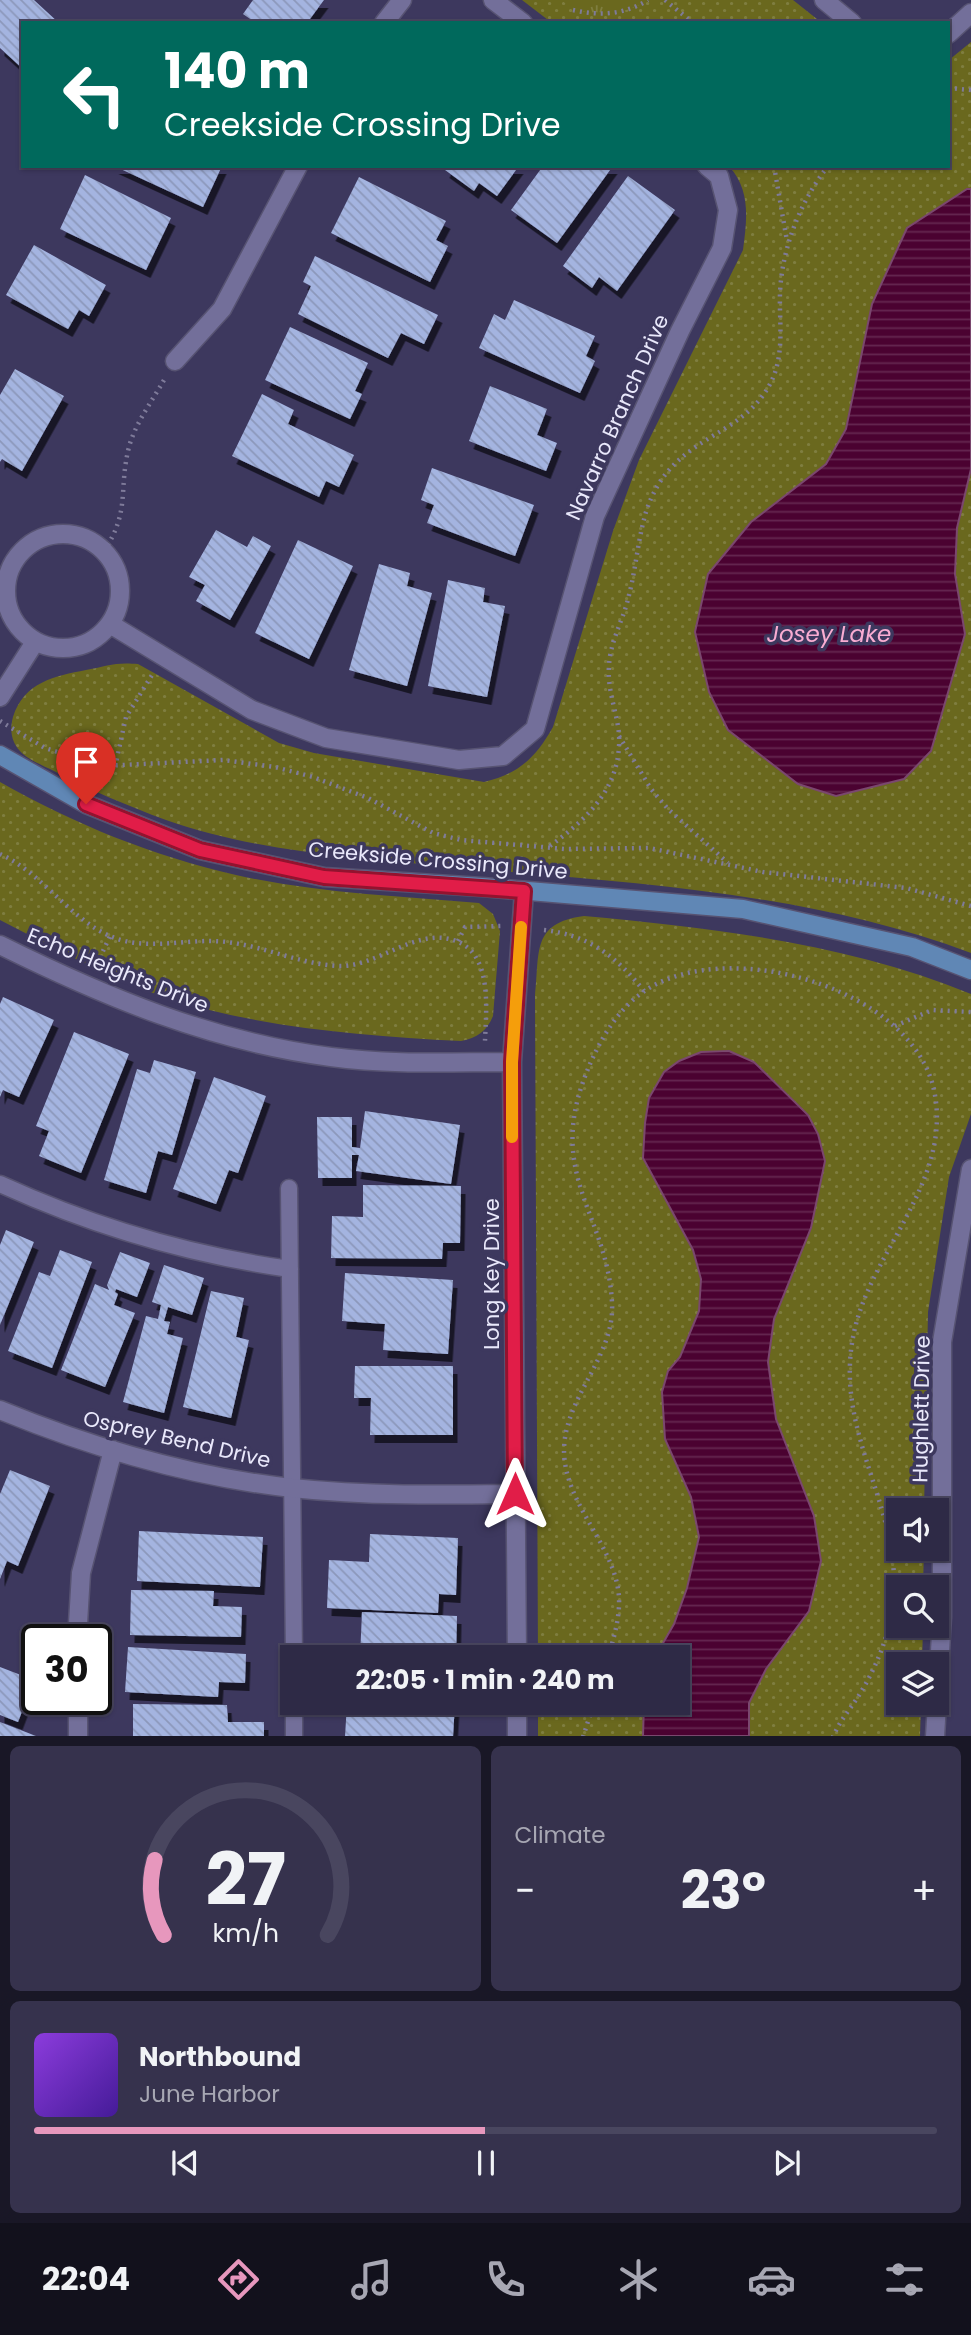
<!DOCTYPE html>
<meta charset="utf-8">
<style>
body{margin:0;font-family:Poppins,sans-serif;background:#36324d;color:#f1f3f6;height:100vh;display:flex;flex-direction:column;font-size:26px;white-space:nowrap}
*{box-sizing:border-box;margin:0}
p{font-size:23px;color:#a7a7b3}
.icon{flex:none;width:38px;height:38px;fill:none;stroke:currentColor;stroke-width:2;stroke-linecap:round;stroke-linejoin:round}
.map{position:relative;height:1736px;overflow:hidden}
.drawer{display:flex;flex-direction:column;gap:10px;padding:10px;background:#191726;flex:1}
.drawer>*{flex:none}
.banner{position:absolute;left:21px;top:21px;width:929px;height:147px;border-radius:0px;box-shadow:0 2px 5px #0004,0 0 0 2px #49465f;background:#00695c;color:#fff;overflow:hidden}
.controls{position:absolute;left:886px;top:1498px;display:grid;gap:14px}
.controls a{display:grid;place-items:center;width:63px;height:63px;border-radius:0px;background:#2e2a46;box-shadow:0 2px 5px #0004,0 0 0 2px #49465f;font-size:35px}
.speed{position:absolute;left:21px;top:1624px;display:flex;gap:14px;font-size:35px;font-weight:700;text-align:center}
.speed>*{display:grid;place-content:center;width:91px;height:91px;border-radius:50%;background:#2e2a46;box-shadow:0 2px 5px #0004,0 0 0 2px #49465f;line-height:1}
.speed .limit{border:4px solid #111;border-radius:10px;background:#fff;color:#111}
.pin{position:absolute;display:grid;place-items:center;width:60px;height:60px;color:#fff;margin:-72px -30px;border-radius:50% 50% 50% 0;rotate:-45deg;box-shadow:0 0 7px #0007}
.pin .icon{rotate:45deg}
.me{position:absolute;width:77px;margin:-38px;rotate:0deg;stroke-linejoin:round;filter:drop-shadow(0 0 5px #0008)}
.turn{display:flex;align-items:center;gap:24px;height:147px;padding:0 28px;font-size:32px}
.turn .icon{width:91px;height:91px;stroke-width:2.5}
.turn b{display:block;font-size:49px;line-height:60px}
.big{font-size:52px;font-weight:700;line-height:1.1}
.drawer .widget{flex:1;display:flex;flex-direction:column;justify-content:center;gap:10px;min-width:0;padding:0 24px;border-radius:10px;background:#36324d}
.drawer .dial{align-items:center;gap:0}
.dial svg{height:182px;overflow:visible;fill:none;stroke:#49465f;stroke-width:7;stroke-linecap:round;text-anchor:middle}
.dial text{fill:#f1f3f6;stroke:none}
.song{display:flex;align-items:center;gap:21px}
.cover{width:84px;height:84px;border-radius:10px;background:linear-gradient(135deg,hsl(270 70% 55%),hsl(260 70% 35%))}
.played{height:7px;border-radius:4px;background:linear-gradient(90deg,#e797bd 50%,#49465f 50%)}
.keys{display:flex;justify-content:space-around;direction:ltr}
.heat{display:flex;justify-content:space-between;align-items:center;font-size:38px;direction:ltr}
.drawer .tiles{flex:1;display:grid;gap:10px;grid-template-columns:1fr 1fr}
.widget:last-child{grid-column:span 2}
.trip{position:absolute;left:280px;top:1645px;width:410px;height:70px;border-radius:0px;background:#2e2a46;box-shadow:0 2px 5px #0004,0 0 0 2px #49465f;font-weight:700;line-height:70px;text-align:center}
.menu{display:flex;height:112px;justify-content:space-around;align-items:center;background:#12111c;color:#a7a7b3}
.menu .icon{width:49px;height:49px}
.menu .selected{color:#e797bd}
.menu b{font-size:32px;color:#f1f3f6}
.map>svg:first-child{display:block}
.grass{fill:url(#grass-dots)}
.park{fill:url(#park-tufts)}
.water{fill:url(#water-rules);stroke:#7a476e;stroke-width:2}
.building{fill:url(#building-back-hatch);filter:url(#shadow)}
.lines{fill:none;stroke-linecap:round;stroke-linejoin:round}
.lane-casing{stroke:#575372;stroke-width:19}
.street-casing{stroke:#575372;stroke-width:21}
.secondary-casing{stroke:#575372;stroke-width:21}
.path{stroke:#7f7b9a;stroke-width:4.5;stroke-dasharray:2 5;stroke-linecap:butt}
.lane{stroke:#736f9a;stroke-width:16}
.street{stroke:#736f9a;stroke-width:18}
.secondary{stroke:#6087b5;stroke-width:18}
.route-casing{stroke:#92132f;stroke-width:18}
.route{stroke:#e11d48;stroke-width:12}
.slow{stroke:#f59e0b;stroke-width:12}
.labels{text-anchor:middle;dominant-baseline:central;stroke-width:7;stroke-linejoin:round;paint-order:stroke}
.street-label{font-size:21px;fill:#e9e8fb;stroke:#3d385e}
.water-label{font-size:23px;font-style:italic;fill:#f9acd2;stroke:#3d385e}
</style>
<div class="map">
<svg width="971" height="1737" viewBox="0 0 971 1737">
<defs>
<pattern id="grass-dots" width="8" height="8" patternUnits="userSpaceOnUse" patternTransform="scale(1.75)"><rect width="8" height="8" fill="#6a681e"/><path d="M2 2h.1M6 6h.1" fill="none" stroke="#7f7e40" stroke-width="1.8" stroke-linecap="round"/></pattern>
<pattern id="park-tufts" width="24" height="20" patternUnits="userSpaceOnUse" patternTransform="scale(1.75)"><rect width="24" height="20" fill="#6a681e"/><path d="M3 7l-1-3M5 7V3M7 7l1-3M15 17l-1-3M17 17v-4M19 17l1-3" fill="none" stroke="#7f7e40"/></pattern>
<pattern id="water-rules" width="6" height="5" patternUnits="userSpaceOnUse" patternTransform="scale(1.75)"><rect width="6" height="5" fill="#4b0231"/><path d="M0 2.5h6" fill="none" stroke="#652750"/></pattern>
<pattern id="building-back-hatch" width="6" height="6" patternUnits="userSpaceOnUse" patternTransform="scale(1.75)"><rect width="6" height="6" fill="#a4b4e0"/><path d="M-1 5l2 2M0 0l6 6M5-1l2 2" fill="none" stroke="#8c98bb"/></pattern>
<filter id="shadow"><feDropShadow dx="4.5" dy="8" stdDeviation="0" flood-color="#0009"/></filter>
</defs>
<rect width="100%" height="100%" fill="#3d385e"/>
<path class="grass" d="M522,0H793L822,23H552Z
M971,42V953C803,890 619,882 442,866C350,857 254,851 166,820C128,806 90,790 54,771C44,766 31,761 23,754C12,744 9,732 13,717C24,682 55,676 86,670C108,666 114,662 138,664L279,743L314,753L484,782C519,774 536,757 553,727L613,531L639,460L743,250C747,219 751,191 729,166H948L949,60Z
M0,782C74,824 153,856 236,875C316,893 398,896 479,903L493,914L500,931L493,1016C487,1031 477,1038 461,1041C368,1036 276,1029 186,1004C121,985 59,950 0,920Z
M584,916C714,928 850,944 971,994V1114L949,1177L928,1312L924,1510H898V1549H924L923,1587H898V1626H923L922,1664H898V1703H921L920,1736H538V1703H677V1657H538L535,996C540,952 531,923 584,916Z"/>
<path class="park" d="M561,0H648C621,17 586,20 561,0Z"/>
<path class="water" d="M967,189H971V469L957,528L955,574L965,634L931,751L904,779L836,796L798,784L728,730L709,692L695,632L708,574L751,522L826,464L846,429L872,304L907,228Z
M729,1051L754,1062L808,1115L818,1134L825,1161L811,1228L774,1319L768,1362L776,1419L814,1516L821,1561L809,1611L766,1669L749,1703V1736H643L644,1703H677V1657H655L674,1624L687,1588L699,1537L691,1497L665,1439L662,1392L668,1371L680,1357L699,1311L701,1279L693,1250L643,1158L645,1123L649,1098L664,1072L679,1061L701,1052Z"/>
<path class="building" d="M0,0H34L59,23H23V69L0,48Z
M253,0H324L307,23H256L243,14Z
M114,166H222L203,207Z
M447,166H519L497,196L479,183L474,191L445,170Z
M543,166H613L557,243L511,210Z
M85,175L171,218L146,270L60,229Z
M628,176L675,210L617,291L599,277L592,288L563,266Z
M359,177L446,221L436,240L448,246L430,282L331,233Z
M34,245L106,285L89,316L79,310L68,329L6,295Z
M315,256L438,315L424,344L401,333L388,358L298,314L311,286L303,282Z
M514,300L595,336L586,356L595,361L580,393L479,348L494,314L505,320Z
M290,327L368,363L355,391L362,394L350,419L265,380Z
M15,369L64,396L22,471L2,459L0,462V395Z
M490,386L547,409L537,435L557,443L546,471L469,441Z
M262,394L294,410L288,424L354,455L339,487L326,481L319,497L232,456Z
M432,468L534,505L515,556L427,523L434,505L421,500Z
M216,530L247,547L253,536L271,546L230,620L196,601L205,585L189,577Z
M298,540L353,566L309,659L255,633Z
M379,564L410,573L407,586L432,593L407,686L349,670Z
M448,580L485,588L483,602L505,606L487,697L428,686Z
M3,997L54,1020L19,1097L3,1090L0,1097V1004Z
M74,1032L129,1054L81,1173L39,1156L49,1131L36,1126Z
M154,1060L196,1072L172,1155L158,1151L146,1193L104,1180L137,1069L150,1073Z
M214,1077L266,1096L238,1173L229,1170L216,1204L173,1189Z
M365,1111L460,1125L451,1184L356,1171L359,1155H352V1178H318L317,1117H352V1147L360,1148Z
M363,1185L461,1186L460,1243H443L442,1259L331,1258L332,1216L363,1217Z
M6,1230L34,1242L0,1325V1245Z
M60,1250L92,1262L52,1368L8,1351L39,1272L50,1276Z
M120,1252L150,1263L137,1297L116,1289L115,1292L118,1294L114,1305L135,1313L105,1387L61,1370L95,1284L109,1290L107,1285Z
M164,1265L204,1278L192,1315L168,1307L164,1321L170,1322L167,1334L183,1338L164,1413L123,1402L146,1316L158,1319L161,1305L152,1302Z
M345,1273L453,1280L448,1354L383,1350L385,1324L342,1321Z
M211,1291L244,1298L236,1337L249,1340L231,1418L183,1407Z
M355,1366H453V1435H370L371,1398H354Z
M10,1470L50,1486L18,1566L7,1561L0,1579V1494Z
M139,1531L263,1537L260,1587L137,1581Z
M370,1534L458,1538L456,1595L439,1594L438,1613L327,1608L329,1560L369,1562Z
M131,1590L214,1591L213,1606L242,1607L241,1637L130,1635Z
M362,1612L457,1616L456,1657H436L437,1653H424L423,1657H360Z
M128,1647L246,1654L245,1683L219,1682L218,1697L125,1692Z
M0,1667L34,1680L18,1722L0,1715Z
M347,1703H455L453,1737H345Z
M133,1704L227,1705L228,1722H264V1737H133Z
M0,1722L36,1736V1737H0Z"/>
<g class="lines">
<defs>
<path id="lane" d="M0,1184C92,1226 190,1255 290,1269
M289,1188L294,1657
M294,1703V1737"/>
<path id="street" d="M493,0L523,23
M824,0L852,23
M384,23L402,0
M948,34L971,13
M175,361L222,309L298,166
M6 591a57 57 0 1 1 114 0a57 57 0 1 1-114 0Z
M110,624L252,710L326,738L459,760L503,756L535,729L595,516L680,331L722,248L728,210L719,176L707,166
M0,697L35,642
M0,945C105,997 213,1042 331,1057C391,1065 451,1062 512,1062
M0,1410C93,1448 192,1477 292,1488C366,1496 441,1495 515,1494
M77,1640L81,1573L113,1450
M517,1657L512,1062L524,891
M78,1699V1737
M517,1703V1737
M935,1737L942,1617V1342L971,1169"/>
<path id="secondary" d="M0,755L86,804L200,850L324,877L482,887L743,909L912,947L971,970"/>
</defs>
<use href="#lane" class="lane-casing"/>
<use href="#street" class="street-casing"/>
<use href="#secondary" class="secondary-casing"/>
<path class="path" d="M665,0L693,23
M573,10C599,16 624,15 648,0
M948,88L971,90
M774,166L787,241
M104,551C131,510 118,490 129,447C135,424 152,401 164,380
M0,721L45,748L102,766L223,760L275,767L313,777L368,798L433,833L461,840L565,849L649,848L763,872L906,888L971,906
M619,736L651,789L668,809L728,863
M115,767L126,717L152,675
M550,846C588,818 622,787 619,734C617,712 607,690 609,666C610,641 624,619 629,595C636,568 638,539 646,512C671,433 742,441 771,382C785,354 779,322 780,293C782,248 800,202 828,166
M0,854C41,872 70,919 110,936C141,950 177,941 210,941C255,941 295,964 339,966C378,967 417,926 456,941C493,954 486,1011 485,1041
M544,930C589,935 617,957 644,991
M458,941L465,927L501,926
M97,964L110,936
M895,1026L932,1010L971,1012
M608,1657C614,1638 620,1617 619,1597C615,1544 565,1506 564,1451C564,1397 615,1357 612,1303C608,1217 549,1178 583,1082C595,1048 615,1010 646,990C729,936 912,988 934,1090C953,1179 874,1248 855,1328C831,1427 898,1499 894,1593C892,1628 879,1662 861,1692C852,1707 840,1720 833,1737
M583,1737L594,1703"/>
<use href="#lane" class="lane"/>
<use href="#street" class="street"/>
<use href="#secondary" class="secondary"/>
</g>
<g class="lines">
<defs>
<path id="route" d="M86,804L200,850L324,877L524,891L512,1062L515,1494"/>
</defs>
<use href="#route" class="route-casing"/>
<use href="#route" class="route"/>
<path class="slow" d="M512,1137V1062L521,927"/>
</g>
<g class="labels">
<g class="street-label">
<text transform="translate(617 417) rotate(-66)">Navarro Branch Drive</text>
<text transform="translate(438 860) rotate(5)">Creekside Crossing Drive</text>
<text transform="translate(118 970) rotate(22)">Echo Heights Drive</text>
<text transform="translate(491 1274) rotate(-90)">Long Key Drive</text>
<text transform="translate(921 1409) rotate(-89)">Hughlett Drive</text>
<text transform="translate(177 1439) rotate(13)">Osprey Bend Drive</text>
</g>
<g class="water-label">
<text x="829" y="634">Josey Lake</text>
</g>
</g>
</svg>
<div class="controls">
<a><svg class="icon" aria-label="sound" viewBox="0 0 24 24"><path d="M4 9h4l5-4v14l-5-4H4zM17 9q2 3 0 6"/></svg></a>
<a><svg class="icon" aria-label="search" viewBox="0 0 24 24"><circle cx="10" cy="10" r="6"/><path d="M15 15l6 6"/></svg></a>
<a><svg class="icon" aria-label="layers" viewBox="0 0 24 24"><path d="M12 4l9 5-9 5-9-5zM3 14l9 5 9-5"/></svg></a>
</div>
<div class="speed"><div class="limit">30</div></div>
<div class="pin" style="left:86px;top:804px;background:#d93025"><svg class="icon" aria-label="arrive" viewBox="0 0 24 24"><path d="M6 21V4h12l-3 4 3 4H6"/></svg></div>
<svg class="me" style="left:515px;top:1494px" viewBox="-20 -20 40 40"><path d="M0-17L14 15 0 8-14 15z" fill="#e11d48" stroke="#fff" stroke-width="4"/></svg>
<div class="trip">22:05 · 1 min · 240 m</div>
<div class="banner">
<div class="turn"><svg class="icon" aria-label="left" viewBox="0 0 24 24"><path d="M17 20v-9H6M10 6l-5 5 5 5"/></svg><div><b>140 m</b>Creekside Crossing Drive</div></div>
</div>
</div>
<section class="drawer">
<div class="tiles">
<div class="widget dial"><svg viewBox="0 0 100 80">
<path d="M14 69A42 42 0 1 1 86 69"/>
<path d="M14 69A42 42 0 0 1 10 36" stroke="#e797bd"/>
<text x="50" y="56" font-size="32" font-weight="700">27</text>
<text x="50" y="72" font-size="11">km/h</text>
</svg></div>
<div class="widget"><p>Climate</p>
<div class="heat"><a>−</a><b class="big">23°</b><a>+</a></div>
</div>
<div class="widget">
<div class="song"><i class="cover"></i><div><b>Northbound</b><p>June Harbor</p></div></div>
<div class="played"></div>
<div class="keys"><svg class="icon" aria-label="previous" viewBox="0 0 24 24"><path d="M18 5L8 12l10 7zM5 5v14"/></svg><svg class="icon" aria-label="pause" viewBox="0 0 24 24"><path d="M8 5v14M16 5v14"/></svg><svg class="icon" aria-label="next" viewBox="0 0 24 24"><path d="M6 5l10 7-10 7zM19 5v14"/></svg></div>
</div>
</div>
</section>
<nav class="menu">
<b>22:04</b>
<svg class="icon selected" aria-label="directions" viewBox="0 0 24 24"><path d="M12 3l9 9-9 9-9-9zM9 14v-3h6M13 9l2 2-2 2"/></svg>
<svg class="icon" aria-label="music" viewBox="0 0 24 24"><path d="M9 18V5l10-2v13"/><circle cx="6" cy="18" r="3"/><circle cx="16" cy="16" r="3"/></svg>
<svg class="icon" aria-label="phone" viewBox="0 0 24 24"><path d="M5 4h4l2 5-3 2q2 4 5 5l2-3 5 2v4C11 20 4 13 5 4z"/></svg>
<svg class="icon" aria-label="climate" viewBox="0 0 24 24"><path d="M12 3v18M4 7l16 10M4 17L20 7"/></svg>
<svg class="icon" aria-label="car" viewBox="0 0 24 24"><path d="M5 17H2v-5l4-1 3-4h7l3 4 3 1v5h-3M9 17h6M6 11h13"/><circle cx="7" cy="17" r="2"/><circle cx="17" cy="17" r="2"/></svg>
<svg class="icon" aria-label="filters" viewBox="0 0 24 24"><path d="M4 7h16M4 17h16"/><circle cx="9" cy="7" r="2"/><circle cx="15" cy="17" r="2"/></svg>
</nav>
